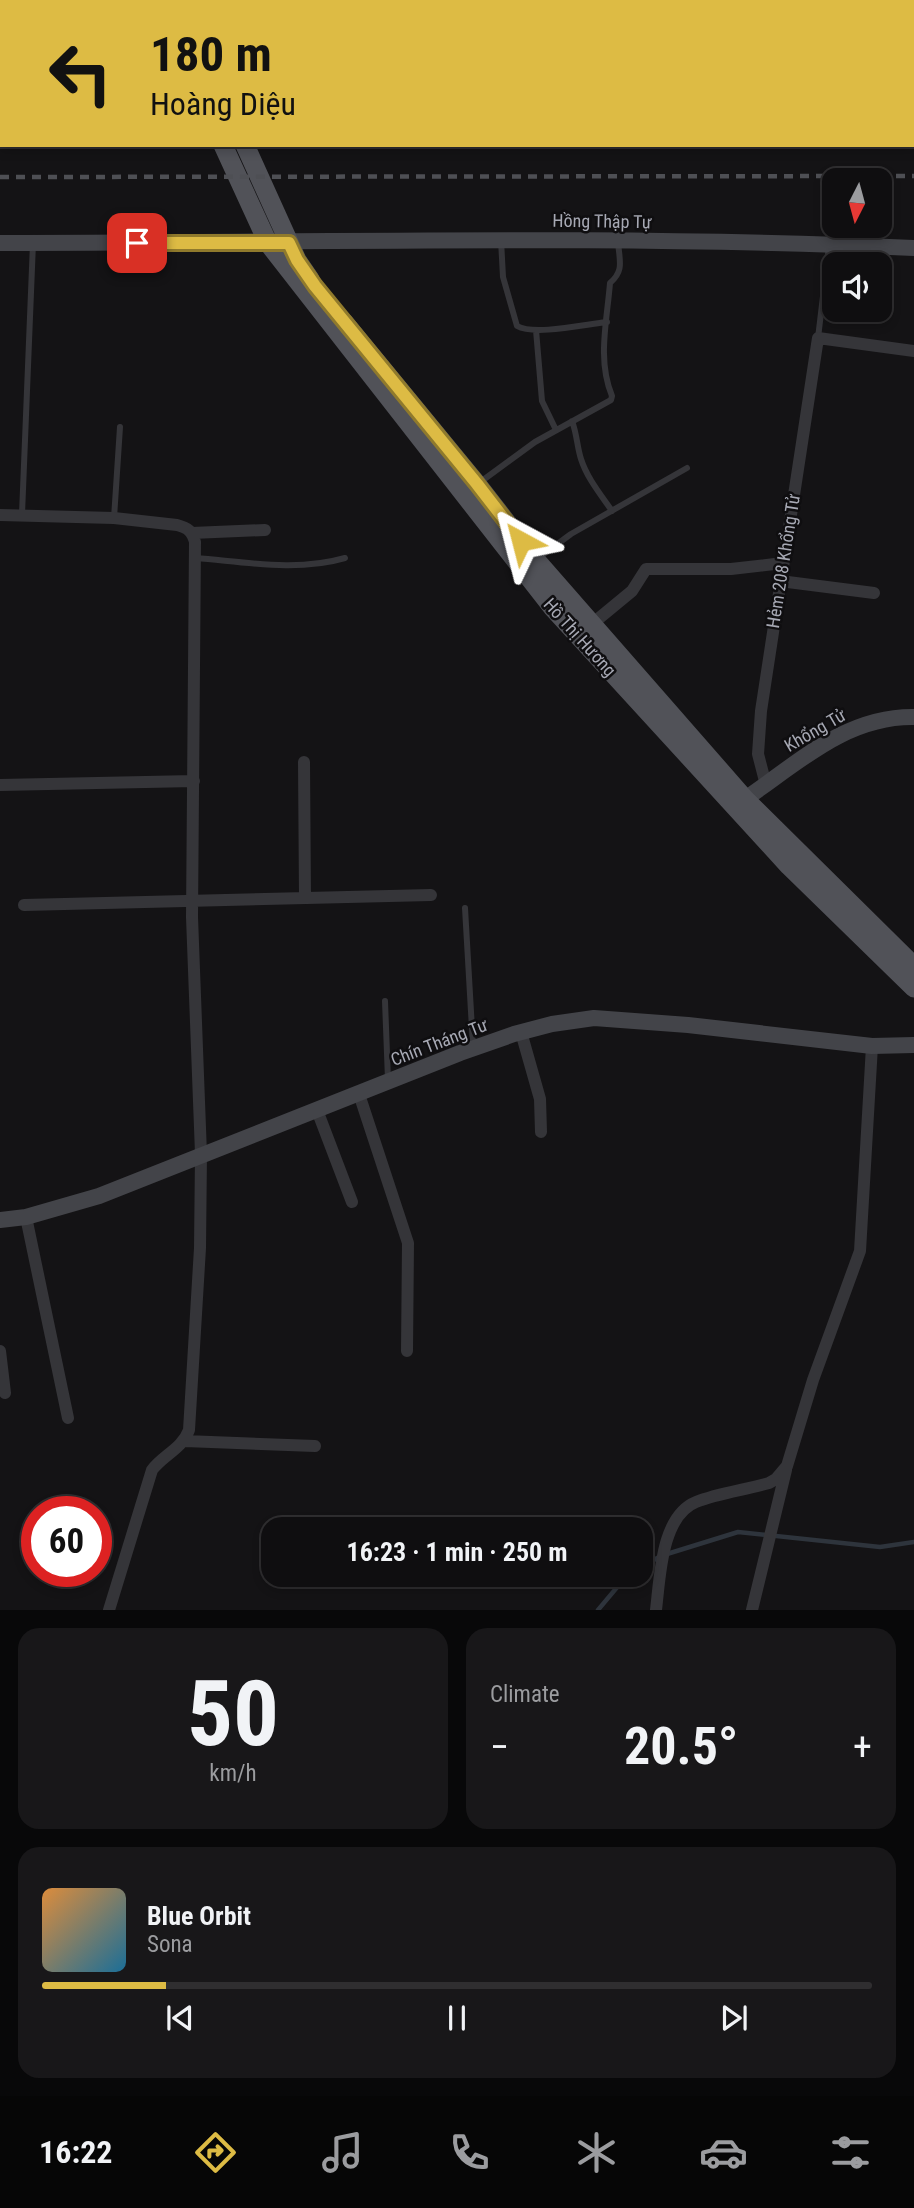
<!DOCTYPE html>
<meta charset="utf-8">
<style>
body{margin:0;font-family:"Roboto Condensed",sans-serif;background:#181719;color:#f1f3f6;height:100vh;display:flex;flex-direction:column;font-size:26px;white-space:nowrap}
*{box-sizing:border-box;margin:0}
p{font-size:23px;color:#9b9c9f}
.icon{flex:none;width:38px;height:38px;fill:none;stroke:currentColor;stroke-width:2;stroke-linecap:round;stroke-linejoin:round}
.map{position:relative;height:1610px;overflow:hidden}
.panel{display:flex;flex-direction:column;gap:18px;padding:18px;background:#080809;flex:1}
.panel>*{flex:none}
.banner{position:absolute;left:0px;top:0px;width:915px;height:147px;box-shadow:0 4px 10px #0003,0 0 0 2px #2f2e30;background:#db4;color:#111;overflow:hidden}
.needle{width:46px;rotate:186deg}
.buttons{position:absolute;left:822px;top:168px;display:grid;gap:14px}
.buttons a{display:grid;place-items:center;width:70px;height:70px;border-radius:14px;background:#0f0e10;box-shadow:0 4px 10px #0003,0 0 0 2px #2f2e30;font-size:35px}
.speed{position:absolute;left:21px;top:1496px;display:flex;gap:14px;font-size:35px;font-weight:700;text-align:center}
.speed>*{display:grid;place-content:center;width:91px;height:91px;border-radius:50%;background:#0f0e10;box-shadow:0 4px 10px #0003,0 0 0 2px #2f2e30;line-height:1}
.speed .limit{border:10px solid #d22;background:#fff;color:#111}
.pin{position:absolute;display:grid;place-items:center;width:60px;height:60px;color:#fff;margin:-30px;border-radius:14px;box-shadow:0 4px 10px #0006}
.me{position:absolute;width:77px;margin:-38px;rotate:322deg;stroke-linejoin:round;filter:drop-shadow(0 0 5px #0008)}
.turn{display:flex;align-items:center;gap:24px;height:147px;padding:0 35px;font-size:32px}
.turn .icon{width:91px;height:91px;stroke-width:2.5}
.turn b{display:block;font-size:49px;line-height:60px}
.big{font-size:52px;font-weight:700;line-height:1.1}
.panel .tile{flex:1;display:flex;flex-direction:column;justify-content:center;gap:10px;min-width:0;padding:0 24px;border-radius:21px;background:#181719}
.panel .dial{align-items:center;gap:0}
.dial b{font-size:91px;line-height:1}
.song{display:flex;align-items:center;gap:21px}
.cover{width:84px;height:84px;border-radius:10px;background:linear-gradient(135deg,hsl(30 70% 55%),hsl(200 70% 35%))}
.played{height:7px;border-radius:4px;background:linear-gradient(90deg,#db4 15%,#2f2e30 15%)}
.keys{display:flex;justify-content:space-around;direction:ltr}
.heat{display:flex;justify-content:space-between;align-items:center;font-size:38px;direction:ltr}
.panel .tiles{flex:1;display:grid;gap:18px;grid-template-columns:1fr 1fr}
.tile:last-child{grid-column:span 2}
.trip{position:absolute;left:261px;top:1517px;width:392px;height:70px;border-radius:21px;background:#0f0e10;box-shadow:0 4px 10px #0003,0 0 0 2px #2f2e30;font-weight:700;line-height:70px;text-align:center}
.dock{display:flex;height:112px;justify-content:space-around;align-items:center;background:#060606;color:#9b9c9f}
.dock .icon{width:49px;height:49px}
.dock .on{color:#db4}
.dock b{font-size:32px;color:#f1f3f6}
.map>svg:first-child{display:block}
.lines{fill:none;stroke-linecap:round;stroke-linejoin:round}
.stream{stroke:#2e343c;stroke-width:4.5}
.lane{stroke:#353539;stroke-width:6}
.street{stroke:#353539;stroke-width:12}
.secondary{stroke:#434449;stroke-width:16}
.primary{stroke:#515258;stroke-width:19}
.rail{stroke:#4e4f54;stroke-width:4.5;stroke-dasharray:9 7;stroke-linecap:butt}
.route-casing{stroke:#907a2c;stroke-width:18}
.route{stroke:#db4;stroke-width:12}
.labels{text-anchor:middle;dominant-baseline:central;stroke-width:5;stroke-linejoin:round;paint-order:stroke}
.street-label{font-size:18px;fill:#a7a9b4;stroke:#0f0e10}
</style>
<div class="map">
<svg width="914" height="1610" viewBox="0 0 914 1610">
<rect width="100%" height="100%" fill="#141315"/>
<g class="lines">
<path class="stream" d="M667,1554L738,1532L880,1547L914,1542
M640,1568L659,1557
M598,1610L624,1579L630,1575"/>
<path class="lane" d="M501,240L503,277L517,326C535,336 586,324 607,322
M536,330L542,401L556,430
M818,338L829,246
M572,421C577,434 577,447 581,459C587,478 601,495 612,511
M479,483L535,442L611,400L612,396C597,360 607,321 610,283C625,270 619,260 618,241
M22,514L33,243
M114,518L120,427
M196,558C245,562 297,572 345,558
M537,559L571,534L687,468
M465,908L473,1046
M385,1001L388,1080"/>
<path class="street" d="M543,2V0
M656,2V0
M0,515L114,518L177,525C188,528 192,531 195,542L192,917L201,1154L200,1248L189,1430C182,1449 163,1455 152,1470L109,1610
M192,533L265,530
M780,581L874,593
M592,624L632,591L646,569H731L783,563
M304,762L305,898
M0,785L194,781
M766,785L758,754L761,711L818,338L914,351
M24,905L431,895
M521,1032L540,1099L541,1132
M359,1094L408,1243L407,1351
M317,1110L352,1202
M26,1217L68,1418
M0,1351L5,1393
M185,1441L315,1446
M656,1610C660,1578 661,1516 696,1502C718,1493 745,1490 769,1483L776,1479L787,1466L813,1380L860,1251L872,1046
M752,1610L786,1470"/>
<path class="secondary" d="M0,120H2
M0,243C305,243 609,234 914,248
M745,799C798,763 846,716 914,717
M0,1220L26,1217L99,1196L460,1053L514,1034L552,1024L594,1018L688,1025L872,1046L914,1045"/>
<path class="primary" d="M157,0L158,2
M181,0L182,2
M223,145L268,243L552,607L789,866L914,988
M245,145L297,260L310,279
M344,322L477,484L536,560L745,799L914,966"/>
<path class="rail" d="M0,177L914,176"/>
</g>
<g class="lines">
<defs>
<path id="route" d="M137,243H289L297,260L315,286L477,484L521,541"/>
</defs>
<use href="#route" class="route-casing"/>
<use href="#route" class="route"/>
</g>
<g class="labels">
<g class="street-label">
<text transform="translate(602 221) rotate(1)">Hồng Thập Tự</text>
<text transform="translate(783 561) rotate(-81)">Hẻm 208 Khổng Tử</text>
<text transform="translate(580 637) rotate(48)">Hồ Thị Hương</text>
<text transform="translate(815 730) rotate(-30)">Khổng Tử</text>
<text transform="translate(439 1042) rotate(-21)">Chín Tháng Tư</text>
</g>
</g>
</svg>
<div class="buttons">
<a><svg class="needle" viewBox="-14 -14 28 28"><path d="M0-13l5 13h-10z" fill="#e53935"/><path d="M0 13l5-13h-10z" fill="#9b9c9f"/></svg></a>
<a><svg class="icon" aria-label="sound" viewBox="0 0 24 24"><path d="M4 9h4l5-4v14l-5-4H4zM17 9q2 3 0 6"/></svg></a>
</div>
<div class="speed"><div class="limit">60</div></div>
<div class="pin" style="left:137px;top:243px;background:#d93025"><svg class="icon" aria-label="arrive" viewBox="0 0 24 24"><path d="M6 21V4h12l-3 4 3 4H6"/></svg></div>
<svg class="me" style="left:521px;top:541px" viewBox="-20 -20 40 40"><path d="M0-17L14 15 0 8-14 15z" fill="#db4" stroke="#fff" stroke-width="4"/></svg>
<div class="trip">16:23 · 1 min · 250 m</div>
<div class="banner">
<div class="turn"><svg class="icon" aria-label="left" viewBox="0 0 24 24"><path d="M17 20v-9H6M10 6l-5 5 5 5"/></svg><div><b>180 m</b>Hoàng Diệu</div></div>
</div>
</div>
<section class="panel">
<div class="tiles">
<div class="tile dial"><b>50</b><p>km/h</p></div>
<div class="tile"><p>Climate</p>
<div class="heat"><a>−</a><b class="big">20.5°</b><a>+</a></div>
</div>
<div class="tile">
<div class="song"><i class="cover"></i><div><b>Blue Orbit</b><p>Sona</p></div></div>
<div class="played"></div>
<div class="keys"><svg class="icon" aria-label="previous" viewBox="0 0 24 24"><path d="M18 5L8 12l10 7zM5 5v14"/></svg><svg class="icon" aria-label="pause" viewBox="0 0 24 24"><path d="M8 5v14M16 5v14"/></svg><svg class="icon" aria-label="next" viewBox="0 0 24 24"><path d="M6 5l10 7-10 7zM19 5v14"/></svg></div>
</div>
</div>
</section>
<nav class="dock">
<b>16:22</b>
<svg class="icon on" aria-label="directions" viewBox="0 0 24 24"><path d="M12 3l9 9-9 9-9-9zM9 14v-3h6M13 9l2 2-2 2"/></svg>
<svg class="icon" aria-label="music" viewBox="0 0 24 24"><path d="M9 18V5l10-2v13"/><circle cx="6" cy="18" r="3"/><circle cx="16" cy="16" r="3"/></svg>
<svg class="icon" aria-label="phone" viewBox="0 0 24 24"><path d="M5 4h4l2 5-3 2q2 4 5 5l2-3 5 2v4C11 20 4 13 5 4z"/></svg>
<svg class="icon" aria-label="climate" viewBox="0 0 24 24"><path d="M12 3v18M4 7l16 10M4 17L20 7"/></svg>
<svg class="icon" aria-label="car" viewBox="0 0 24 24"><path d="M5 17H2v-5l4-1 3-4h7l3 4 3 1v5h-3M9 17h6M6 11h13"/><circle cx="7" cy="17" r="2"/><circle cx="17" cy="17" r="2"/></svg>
<svg class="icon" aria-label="filters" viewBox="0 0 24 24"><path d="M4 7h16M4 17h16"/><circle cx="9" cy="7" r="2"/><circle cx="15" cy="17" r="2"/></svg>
</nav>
